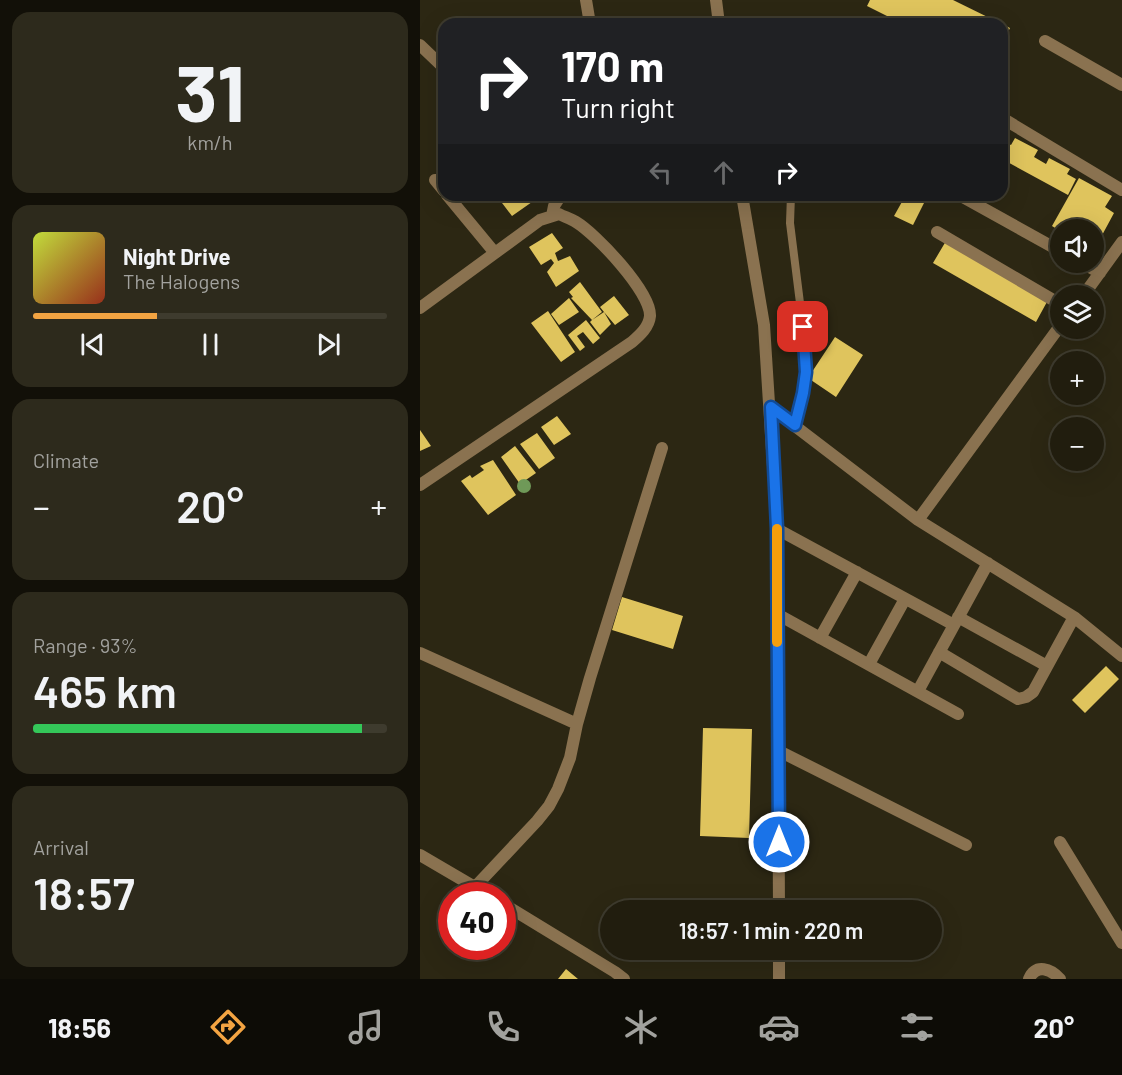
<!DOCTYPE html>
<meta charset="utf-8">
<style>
body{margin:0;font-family:Barlow,sans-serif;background:#2d2a1c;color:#f1f3f6;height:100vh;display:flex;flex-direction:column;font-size:22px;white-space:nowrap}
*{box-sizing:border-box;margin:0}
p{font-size:20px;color:#a2a29e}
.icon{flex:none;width:33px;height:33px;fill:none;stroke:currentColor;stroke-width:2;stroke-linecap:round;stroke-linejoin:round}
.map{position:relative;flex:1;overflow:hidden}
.drawer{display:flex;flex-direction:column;gap:12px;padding:12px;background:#121008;width:420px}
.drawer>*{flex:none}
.banner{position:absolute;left:18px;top:18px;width:570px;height:183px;border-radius:18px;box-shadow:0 6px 24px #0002,0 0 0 2px #3e3b2e;background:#202124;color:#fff;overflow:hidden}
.buttons{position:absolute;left:630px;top:219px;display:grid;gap:12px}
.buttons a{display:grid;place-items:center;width:54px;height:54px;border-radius:50%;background:#211d0e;box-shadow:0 6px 24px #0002,0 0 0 2px #3e3b2e;font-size:30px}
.speed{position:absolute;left:18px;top:882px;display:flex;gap:12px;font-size:30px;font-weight:700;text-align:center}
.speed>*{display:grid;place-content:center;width:78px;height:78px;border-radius:50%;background:#211d0e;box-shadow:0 6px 24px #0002,0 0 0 2px #3e3b2e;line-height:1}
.speed .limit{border:9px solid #d22;background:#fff;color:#111}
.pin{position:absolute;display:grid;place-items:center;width:51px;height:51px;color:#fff;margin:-26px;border-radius:12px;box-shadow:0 3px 9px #0006}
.me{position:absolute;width:66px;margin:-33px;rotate:0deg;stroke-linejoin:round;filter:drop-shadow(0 0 4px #0008)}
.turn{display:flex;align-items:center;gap:21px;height:126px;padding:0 24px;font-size:27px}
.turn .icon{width:78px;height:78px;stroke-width:2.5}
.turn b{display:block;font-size:42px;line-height:51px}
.lanes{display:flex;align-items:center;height:57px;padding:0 24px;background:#0003;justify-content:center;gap:30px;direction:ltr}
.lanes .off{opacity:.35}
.big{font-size:45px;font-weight:600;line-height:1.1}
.drawer .card{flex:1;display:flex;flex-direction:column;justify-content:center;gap:9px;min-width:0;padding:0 21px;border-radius:18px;background:#2d2a1c}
.drawer .dial{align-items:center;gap:0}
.dial b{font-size:78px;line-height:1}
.song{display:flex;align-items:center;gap:18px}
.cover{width:72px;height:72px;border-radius:9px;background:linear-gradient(135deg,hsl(70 70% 55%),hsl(10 70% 35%))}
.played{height:6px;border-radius:3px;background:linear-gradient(90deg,#f3a442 35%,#3e3b2e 35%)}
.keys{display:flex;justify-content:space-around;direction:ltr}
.heat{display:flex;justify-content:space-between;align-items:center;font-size:33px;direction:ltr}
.charge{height:9px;border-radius:4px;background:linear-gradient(90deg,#34c759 93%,#3e3b2e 0)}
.trip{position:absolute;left:180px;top:900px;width:342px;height:60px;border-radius:30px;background:#211d0e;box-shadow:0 6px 24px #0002,0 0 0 2px #3e3b2e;font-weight:600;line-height:60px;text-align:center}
.tabs{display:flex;height:96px;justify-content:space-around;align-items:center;background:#0d0c06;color:#a2a29e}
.tabs .icon{width:42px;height:42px}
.tabs .current{color:#f3a442}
.tabs b{font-size:27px;color:#f1f3f6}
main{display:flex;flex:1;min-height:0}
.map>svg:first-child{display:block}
.building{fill:#dfc45d}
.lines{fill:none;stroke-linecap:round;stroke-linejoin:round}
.service{stroke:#8a7250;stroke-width:8}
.minor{stroke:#8a7250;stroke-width:12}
.tertiary{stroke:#8a7250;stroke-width:12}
.tree{fill:#6f9958}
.route-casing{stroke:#114b97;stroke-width:15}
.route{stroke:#1a73e8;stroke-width:10}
.slow{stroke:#f59e0b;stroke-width:10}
</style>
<main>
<section class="drawer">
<div class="card dial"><b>31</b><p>km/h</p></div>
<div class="card">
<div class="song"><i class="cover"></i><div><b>Night Drive</b><p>The Halogens</p></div></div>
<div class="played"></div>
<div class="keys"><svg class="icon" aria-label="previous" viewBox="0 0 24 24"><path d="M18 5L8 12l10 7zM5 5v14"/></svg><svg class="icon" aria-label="pause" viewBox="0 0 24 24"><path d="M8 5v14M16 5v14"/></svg><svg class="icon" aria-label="next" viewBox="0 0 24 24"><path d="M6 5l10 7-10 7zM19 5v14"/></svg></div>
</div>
<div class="card"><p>Climate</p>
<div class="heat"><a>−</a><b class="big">20°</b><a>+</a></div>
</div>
<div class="card"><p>Range · 93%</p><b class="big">465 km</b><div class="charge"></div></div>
<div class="card"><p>Arrival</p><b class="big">18:57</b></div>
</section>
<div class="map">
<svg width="702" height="979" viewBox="0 0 702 979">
<rect width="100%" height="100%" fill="#2c2713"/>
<path class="building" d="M450,0H533L590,28L582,44V24H483L447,6Z
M595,138L618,150L614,157L626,164L629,158L650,169L647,174L656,179L648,195L582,159V141L591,145Z
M659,178L692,196L685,207L694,213L680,239L674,235V230L640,231L632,226Z
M76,195H107L112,202L92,216Z
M473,195H508L493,225L474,216L483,200Z
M132,233L143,248L135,253L138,261L150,256L159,271L136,287L127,272L134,263L131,259L121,265L109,247Z
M526,241L628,300L616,322L513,263Z
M160,282L182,312L172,320L184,312L180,307L194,296L209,315L195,325L184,312L191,324L180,335L170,322L172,320L151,298L153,297L149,292Z
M149,298L159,312L139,325L131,314Z
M128,311L155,352L141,362L111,323Z
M166,320L180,338L173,344L163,332L157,336L165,347L160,351L148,335Z
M415,337L443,355L416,397L388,378Z
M137,416L151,434L134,445L121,427Z
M0,430L11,446L0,451Z
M117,433L135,458L119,469L100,444Z
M95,446L116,473L100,484L81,457Z
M73,460L96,495L68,515L41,481L50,475L52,478L64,470L60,466Z
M202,597L263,616L253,649L192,630Z
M686,666L699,679L665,713L652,700Z
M283,728L332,729L329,838L280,836Z
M146,969L158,979H138Z"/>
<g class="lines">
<path class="service" d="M420,24L421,21
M371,195L370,223L383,327L386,372L383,393L375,425"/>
<path class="minor" d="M166,0L170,24
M625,41L702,85
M0,45L24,68
M582,118L702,190
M15,180L24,191
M27,195L75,253
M541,196L640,251
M132,216L134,206L141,195
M517,232L640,304
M661,262L680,273
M663,296L702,242
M0,308L120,220L139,214C145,217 151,219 156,222C176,234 231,292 230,316C229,327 220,335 212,342L0,485
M350,407L498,520L654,617L702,656
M498,520L640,326
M357,529L534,625
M357,614L538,714
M538,617L627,666
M400,638L437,572
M519,652L598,699L606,697L613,692L654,617
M0,653L157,724
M449,664L485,599
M498,691L568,563
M359,751L546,845
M640,842L702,943
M0,855L70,896
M55,887L117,821L129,806L138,789L150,758L157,724L170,678L242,448
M82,903L195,972L204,979
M609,979C616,963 631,969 640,979"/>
<path class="tertiary" d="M296,0L299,24
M322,195L344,325L357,529L359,910
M359,950V979"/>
</g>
<circle class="tree" cx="104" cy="486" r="7"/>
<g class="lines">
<defs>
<path id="route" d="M359,842L357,528L351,407L375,425L383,393L386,372L383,327"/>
</defs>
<use href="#route" class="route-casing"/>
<use href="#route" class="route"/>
<path class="slow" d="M357,642V529"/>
</g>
</svg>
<div class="buttons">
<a><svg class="icon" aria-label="sound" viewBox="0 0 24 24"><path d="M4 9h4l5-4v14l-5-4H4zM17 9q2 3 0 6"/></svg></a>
<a><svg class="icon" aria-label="layers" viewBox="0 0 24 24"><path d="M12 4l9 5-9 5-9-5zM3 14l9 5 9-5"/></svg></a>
<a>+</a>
<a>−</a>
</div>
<div class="speed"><div class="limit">40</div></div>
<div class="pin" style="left:383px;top:327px;background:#d93025"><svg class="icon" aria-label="arrive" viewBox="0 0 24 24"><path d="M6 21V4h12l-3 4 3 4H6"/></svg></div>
<svg class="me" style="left:359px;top:842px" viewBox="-20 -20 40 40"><circle r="17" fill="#1a73e8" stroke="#fff" stroke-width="3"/><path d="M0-11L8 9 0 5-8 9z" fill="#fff"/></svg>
<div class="trip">18:57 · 1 min · 220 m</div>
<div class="banner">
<div class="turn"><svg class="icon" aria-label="right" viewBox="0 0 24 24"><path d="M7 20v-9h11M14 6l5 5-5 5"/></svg><div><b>170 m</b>Turn right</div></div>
<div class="lanes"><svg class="icon off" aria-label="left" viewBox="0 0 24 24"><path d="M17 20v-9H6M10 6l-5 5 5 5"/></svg><svg class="icon off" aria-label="ahead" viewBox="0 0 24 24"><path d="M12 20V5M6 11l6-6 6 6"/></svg><svg class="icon" aria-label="right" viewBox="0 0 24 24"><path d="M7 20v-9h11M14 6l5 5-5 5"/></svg></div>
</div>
</div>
</main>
<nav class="tabs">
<b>18:56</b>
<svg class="icon current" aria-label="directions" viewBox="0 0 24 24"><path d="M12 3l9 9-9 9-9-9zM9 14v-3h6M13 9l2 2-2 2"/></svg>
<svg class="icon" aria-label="music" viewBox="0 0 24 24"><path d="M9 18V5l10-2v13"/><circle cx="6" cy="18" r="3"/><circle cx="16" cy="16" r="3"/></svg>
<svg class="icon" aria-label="phone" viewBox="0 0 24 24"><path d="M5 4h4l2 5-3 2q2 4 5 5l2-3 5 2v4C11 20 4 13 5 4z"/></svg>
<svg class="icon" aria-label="climate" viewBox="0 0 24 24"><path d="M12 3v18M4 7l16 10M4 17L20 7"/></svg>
<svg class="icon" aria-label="car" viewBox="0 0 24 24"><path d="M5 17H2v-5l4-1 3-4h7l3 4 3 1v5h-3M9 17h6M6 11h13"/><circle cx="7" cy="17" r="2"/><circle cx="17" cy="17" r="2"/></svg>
<svg class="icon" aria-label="filters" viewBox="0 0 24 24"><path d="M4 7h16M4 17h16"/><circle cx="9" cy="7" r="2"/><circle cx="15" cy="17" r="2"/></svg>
<b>20°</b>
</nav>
